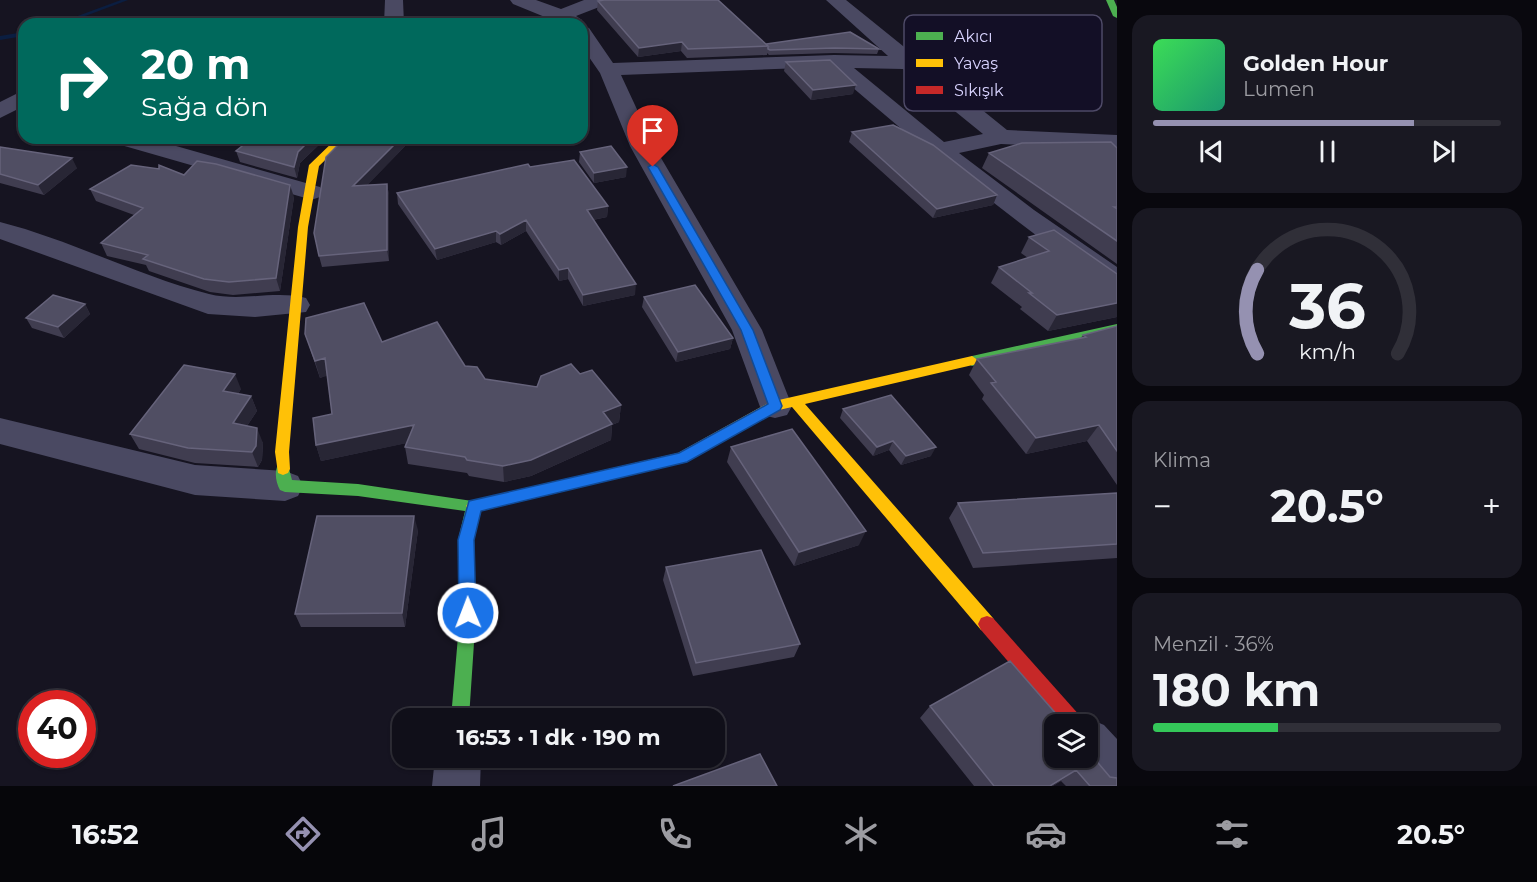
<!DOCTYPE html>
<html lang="tr">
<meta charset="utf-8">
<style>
body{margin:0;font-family:Montserrat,sans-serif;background:#191822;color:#f1f3f6;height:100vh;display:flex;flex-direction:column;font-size:22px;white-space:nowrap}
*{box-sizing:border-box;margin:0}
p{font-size:20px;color:#9c9ca2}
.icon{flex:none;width:33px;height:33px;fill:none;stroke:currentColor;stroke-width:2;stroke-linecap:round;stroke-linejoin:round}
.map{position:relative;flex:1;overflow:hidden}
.panel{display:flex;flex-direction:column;gap:15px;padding:15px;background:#09080e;width:420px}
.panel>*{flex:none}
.guide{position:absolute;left:18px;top:18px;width:570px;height:126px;border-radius:18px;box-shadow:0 2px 4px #0004,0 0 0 2px #302f38;background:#00695c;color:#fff;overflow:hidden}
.fabs{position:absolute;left:1044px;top:714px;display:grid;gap:12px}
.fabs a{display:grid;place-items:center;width:54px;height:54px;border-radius:12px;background:#100f19;box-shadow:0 2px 4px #0004,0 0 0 2px #302f38;font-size:30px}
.speed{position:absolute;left:18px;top:690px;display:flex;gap:12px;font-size:30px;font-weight:700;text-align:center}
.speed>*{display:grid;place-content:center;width:78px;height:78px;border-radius:50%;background:#100f19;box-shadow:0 2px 4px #0004,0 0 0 2px #302f38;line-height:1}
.speed .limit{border:9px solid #d22;background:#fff;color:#111}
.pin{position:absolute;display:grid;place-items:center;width:51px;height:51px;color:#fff;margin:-62px -26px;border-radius:50% 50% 50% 0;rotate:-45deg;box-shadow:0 0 6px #0007}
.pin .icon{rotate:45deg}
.me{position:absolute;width:66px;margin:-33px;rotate:359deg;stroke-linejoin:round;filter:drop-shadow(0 0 4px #0008)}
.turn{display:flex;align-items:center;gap:21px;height:126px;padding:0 24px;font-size:27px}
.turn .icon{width:78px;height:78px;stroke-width:2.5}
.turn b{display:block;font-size:42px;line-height:51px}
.big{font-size:45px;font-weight:700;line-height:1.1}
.panel .tile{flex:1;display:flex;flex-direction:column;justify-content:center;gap:9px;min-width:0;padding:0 21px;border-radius:18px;background:#191822}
.panel .dial{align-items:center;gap:0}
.dial svg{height:156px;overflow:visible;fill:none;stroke:#302f38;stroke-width:7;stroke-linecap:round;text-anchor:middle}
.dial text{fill:#f1f3f6;stroke:none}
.song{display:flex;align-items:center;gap:18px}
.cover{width:72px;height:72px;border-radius:9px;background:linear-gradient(135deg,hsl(130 70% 55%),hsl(160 70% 35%))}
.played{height:6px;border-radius:3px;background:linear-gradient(90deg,#9591b1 75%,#302f38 75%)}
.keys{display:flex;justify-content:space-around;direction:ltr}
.heat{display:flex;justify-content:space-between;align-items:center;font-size:33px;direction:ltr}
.charge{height:9px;border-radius:4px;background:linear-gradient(90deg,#34c759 36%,#302f38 0)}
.trip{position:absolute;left:392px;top:708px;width:333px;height:60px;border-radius:18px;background:#100f19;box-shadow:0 2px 4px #0004,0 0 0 2px #302f38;font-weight:700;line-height:60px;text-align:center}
.menu{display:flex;height:96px;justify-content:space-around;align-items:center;background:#06060a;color:#9c9ca2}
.menu .icon{width:42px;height:42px}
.menu .current{color:#9591b1}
.menu b{font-size:27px;color:#f1f3f6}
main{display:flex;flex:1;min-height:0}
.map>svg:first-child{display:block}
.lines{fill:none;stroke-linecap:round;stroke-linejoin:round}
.stream{fill:#0b1e41;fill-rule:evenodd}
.street{fill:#4a4962;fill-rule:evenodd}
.fast{fill:#4caf50;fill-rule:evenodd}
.slow{fill:#ffc107;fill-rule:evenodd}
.jam{fill:#c62828;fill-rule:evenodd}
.wall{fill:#403d50}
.shaded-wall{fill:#282635}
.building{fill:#504e63;stroke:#66637b;stroke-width:1.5}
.route{fill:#1a73e8;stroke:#114b97;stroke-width:1.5}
.key{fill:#130f26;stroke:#4e4a67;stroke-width:1.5}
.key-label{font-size:16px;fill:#d9d4ff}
</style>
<main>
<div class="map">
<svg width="1117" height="786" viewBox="0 0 1117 786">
<rect width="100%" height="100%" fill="#161421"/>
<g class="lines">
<path class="stream" d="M121,0H128L64,24H56Z
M24,32V36L0,40V36Z"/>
<path class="street" d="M385,0H403L404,24H384Z
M510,0H536L561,9L584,0H610L607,4L576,16L582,20L583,26L589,28L613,63L834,55L888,56L826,0H846L1007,130L1117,135V149L1001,144L959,153L1034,210L1117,267V290L1107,288C1011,218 918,145 829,67L621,75L654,146L762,330L792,406L787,415L775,418L763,415L732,330L630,146L600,73L582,47V24H562L513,4ZM854,68L903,69L983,134L944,142Z
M24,90V106L0,118V102Z
M110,138H148L320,187L324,192L320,197L311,200L302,197L114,143Z
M0,222C71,240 138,276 209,294C241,302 275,290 306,298L310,305L306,312L255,317L208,314L0,239Z
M0,418L195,465L285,471L298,476L303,486L298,496L285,501L195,495L0,444Z
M1088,718L1104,725L1117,739V786H1096L1072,758H1088V724H1072Z
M435,758H481L480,786H432Z"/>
<path class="fast" d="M1106,0H1114L1117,7V18L1113,16Z
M1117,324V332L972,366L965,361L972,356Z
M283,463L288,465L292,480L358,484L479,502L482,506L474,540L476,613L469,718H451L460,613L458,540L465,511L358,496L285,492L280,490C276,483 274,472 278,465Z"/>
<path class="slow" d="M337,138H348L319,166L308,227L289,452L290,469L288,473L283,475L278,473L275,452L298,227L309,165Z
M972,356L979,361L977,364L805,404L993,618L996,624L993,630L987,632L981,630L792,407L779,410L687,462L474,512L469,510L466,506L469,502L474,500L678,453L770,402Z"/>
<path class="jam" d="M987,616L993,618L1081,717L1083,724H1062L981,630L978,624L981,618Z"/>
</g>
<path class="wall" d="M598,1L766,44L879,49L877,54L834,53L769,55L767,53V55L687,58L681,51L638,57L597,10Z
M786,62L853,94L811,100L784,71Z
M852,132L997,195L993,205L933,218L849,142Z
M326,138L300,163L297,178L240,162L236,151Z
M345,138L412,139L367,185L387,184L389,195V261L322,267L319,256Z
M0,147L77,168L44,195L0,183Z
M1117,148V264L982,168L989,153Z
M580,152L626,177L594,183L579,162Z
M530,167L608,206L607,217L593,220L635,295L583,306L568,279L559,281L526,231L501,245L496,242L437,260L398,204L397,193Z
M184,175L294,197L280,291L233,295L210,292L149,271L146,265L107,256L101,243L134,215L96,201L90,189Z
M1029,237L1117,274V317L1048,331L1020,309L1022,307L991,283L999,267L1028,258L1021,253Z
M644,297L733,338L730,349L676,362L642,307Z
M85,304L90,314L64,338L32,328L26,318Z
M1117,326V485L1087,441L1026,454L982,399L984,395L969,375L977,359L1080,339L1083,335Z
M305,334L382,342L465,366L485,379L537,387L580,374L621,405L619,422L612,425L611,440L531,476L504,482L469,476L467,473L408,464L405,447L406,443L321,461L316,445L332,414L327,375L320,378Z
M241,389L238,394L251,396L257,411L247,426L263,443L262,460L258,467L195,463L139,449L130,434Z
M843,409L931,456L901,465L889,450L873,456L840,418Z
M731,447L859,545L794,566L727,462Z
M1117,493V558L973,568L949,518L958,503Z
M418,530L405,627H301L295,614Z
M666,567L800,644L794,657L693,676L663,580Z
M930,706L1063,723L1070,717L1077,724H1054L1117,786H1066L1061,781L1053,786H974L920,718Z
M1088,736L1095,744L1088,750Z"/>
<path class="shaded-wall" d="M682,42L681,51L638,57L639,48Z
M856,85L853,94L811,100L813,90Z
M312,138H326L300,163L297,178L294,167L298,152Z
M401,138H412V139L356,197L353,186Z
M72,158L77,168L44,195L38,185Z
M627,167L626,177L594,183V173Z
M387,184L389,195V261L387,250Z
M290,185L294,197L280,291L276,278Z
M997,195L993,205L933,218L937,209Z
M608,206L607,217L587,221V210Z
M526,220V231L501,245L500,234Z
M496,231V242L437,260L435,249Z
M568,268V279L559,281V270Z
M636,284L635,295L583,306V295Z
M1117,303V317L1048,331L1057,315Z
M85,304L90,314L64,338L58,327Z
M733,338L730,349L676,362L678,352Z
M325,358L330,375L320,378L315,361Z
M235,374L241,389L230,406L223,391Z
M251,396L257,411L239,438L233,423Z
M621,405L619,422L612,425L611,440L531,476L504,482L503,466L603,412Z
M414,425L417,441L321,461L316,445Z
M1099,425L1087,441L1026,454L1036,438Z
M257,428L263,443L262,460L258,467L252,452Z
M893,441L889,450L873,456L877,447Z
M936,447L931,456L901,465L906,456Z
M414,516L418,530L405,627L402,613Z
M866,531L859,545L794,566L799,552Z
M1076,770L1053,786H1050Z"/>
<path class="building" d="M604,0H718L768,46L688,49L682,42L639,48L598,1Z
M850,32L879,49L835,48L770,50L768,49V46L766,44Z
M830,60L856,85L813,90L786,62Z
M893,125L933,145L997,195L937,209L852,132Z
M252,138H312L298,152L294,167L236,151Z
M345,138H401L353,186L387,184V250L319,256L314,233L326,157Z
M1111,142L1117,148V207H1114L1117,209V241L989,153L1022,143Z
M611,146L627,167L594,173L580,152Z
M0,147L72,158L38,185L0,174Z
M574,160L608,206L587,210L636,284L583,295L568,268L559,270L526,220L500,234L496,231L435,249L397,193L528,164L530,167Z
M197,161L216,164L290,185L276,278L229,282L204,279L143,259L148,255L101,243L143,208L90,189L131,165L159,169V165L184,175Z
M1054,230L1117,274V303L1057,315L1029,293H1032L999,267L1049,251L1029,237Z
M695,285L733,338L678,352L644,297Z
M53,295L85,304L58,327L26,318Z
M364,303L382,342L437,322L465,366L477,367L485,379L537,387L541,376L571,364L580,374L592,370L621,405L603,412L612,424L531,460L503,466L467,460L465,457L405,447L414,425L316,445L313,418L332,414L325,358L315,361L305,334L306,318Z
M1117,326V451L1099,425L1036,438L991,383L996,382L977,359L1086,337L1083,335Z
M184,365L235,374L223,391L251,396L233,423L257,428L256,446L252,452L188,448L130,434Z
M891,395L936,447L906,456L893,441L877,447L843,409Z
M792,429L866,531L799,552L731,447Z
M1117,493V544L983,553L958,503Z
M317,516H414L402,613L295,614Z
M761,550L800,644L696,663L666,567Z
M1010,661L1065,724H1054V758H1088V751L1110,777L1117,778V786H1090L1076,770L1050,786H994L930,706Z
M1070,717L1077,724H1069Z
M1088,736L1095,744L1088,746Z
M760,754L777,786H673Z"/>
<path class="route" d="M653,164L658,167L753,330L782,406L780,410L687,462L481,511L474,540L476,613L474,618L468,620L462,618L459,613L458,540L469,501L679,453L768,404L741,330L648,167Z"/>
<rect x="904" y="15" width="198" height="96" rx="9" class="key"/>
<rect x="916" y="32" width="27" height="8" fill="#4caf50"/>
<rect x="916" y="59" width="27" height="8" fill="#ffc107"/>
<rect x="916" y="86" width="27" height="8" fill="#c62828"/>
<g class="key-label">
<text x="954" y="42">Akıcı</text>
<text x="954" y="69">Yavaş</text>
<text x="954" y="96">Sıkışık</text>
</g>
</svg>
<div class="fabs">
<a><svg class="icon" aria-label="layers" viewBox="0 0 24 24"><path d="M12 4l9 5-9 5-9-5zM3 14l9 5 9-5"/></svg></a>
</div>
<div class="speed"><div class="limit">40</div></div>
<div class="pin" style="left:653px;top:167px;background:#d93025"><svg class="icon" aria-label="arrive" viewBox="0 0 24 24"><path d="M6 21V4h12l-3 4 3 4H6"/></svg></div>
<svg class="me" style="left:468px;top:613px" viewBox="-20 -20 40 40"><circle r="17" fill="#1a73e8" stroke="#fff" stroke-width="3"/><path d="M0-11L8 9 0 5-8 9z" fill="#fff"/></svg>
<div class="trip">16:53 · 1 dk · 190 m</div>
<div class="guide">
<div class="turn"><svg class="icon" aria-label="right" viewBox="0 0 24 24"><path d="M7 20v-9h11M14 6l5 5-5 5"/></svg><div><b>20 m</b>Sağa dön</div></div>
</div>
</div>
<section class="panel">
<div class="tile">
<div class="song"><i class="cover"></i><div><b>Golden Hour</b><p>Lumen</p></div></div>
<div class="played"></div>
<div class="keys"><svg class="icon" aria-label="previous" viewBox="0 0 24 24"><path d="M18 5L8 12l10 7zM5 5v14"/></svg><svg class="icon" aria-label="pause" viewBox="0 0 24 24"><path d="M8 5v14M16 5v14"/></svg><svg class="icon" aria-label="next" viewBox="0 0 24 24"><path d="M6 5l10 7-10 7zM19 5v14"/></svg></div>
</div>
<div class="tile dial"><svg viewBox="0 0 100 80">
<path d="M14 69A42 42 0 1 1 86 69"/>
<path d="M14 69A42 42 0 0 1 14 26" stroke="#9591b1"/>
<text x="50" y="56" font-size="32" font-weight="700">36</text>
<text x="50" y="72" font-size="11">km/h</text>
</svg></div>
<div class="tile"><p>Klima</p>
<div class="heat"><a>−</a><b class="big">20.5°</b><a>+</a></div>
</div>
<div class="tile"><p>Menzil · 36%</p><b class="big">180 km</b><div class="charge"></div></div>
</section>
</main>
<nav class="menu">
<b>16:52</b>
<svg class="icon current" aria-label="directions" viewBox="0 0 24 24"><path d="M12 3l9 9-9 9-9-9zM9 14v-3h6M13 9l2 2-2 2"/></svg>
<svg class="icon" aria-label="music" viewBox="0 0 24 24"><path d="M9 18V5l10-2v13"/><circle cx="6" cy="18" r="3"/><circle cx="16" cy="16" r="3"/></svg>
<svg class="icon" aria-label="phone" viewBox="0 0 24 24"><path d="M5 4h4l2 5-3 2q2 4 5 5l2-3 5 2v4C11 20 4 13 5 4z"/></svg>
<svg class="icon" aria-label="climate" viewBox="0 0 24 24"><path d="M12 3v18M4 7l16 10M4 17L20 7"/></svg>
<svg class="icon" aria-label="car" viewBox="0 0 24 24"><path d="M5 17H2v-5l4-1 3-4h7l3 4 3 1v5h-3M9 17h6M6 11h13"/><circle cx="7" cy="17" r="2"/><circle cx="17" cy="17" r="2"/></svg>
<svg class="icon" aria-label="filters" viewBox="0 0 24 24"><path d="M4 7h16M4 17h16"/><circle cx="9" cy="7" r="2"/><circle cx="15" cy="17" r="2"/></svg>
<b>20.5°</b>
</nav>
